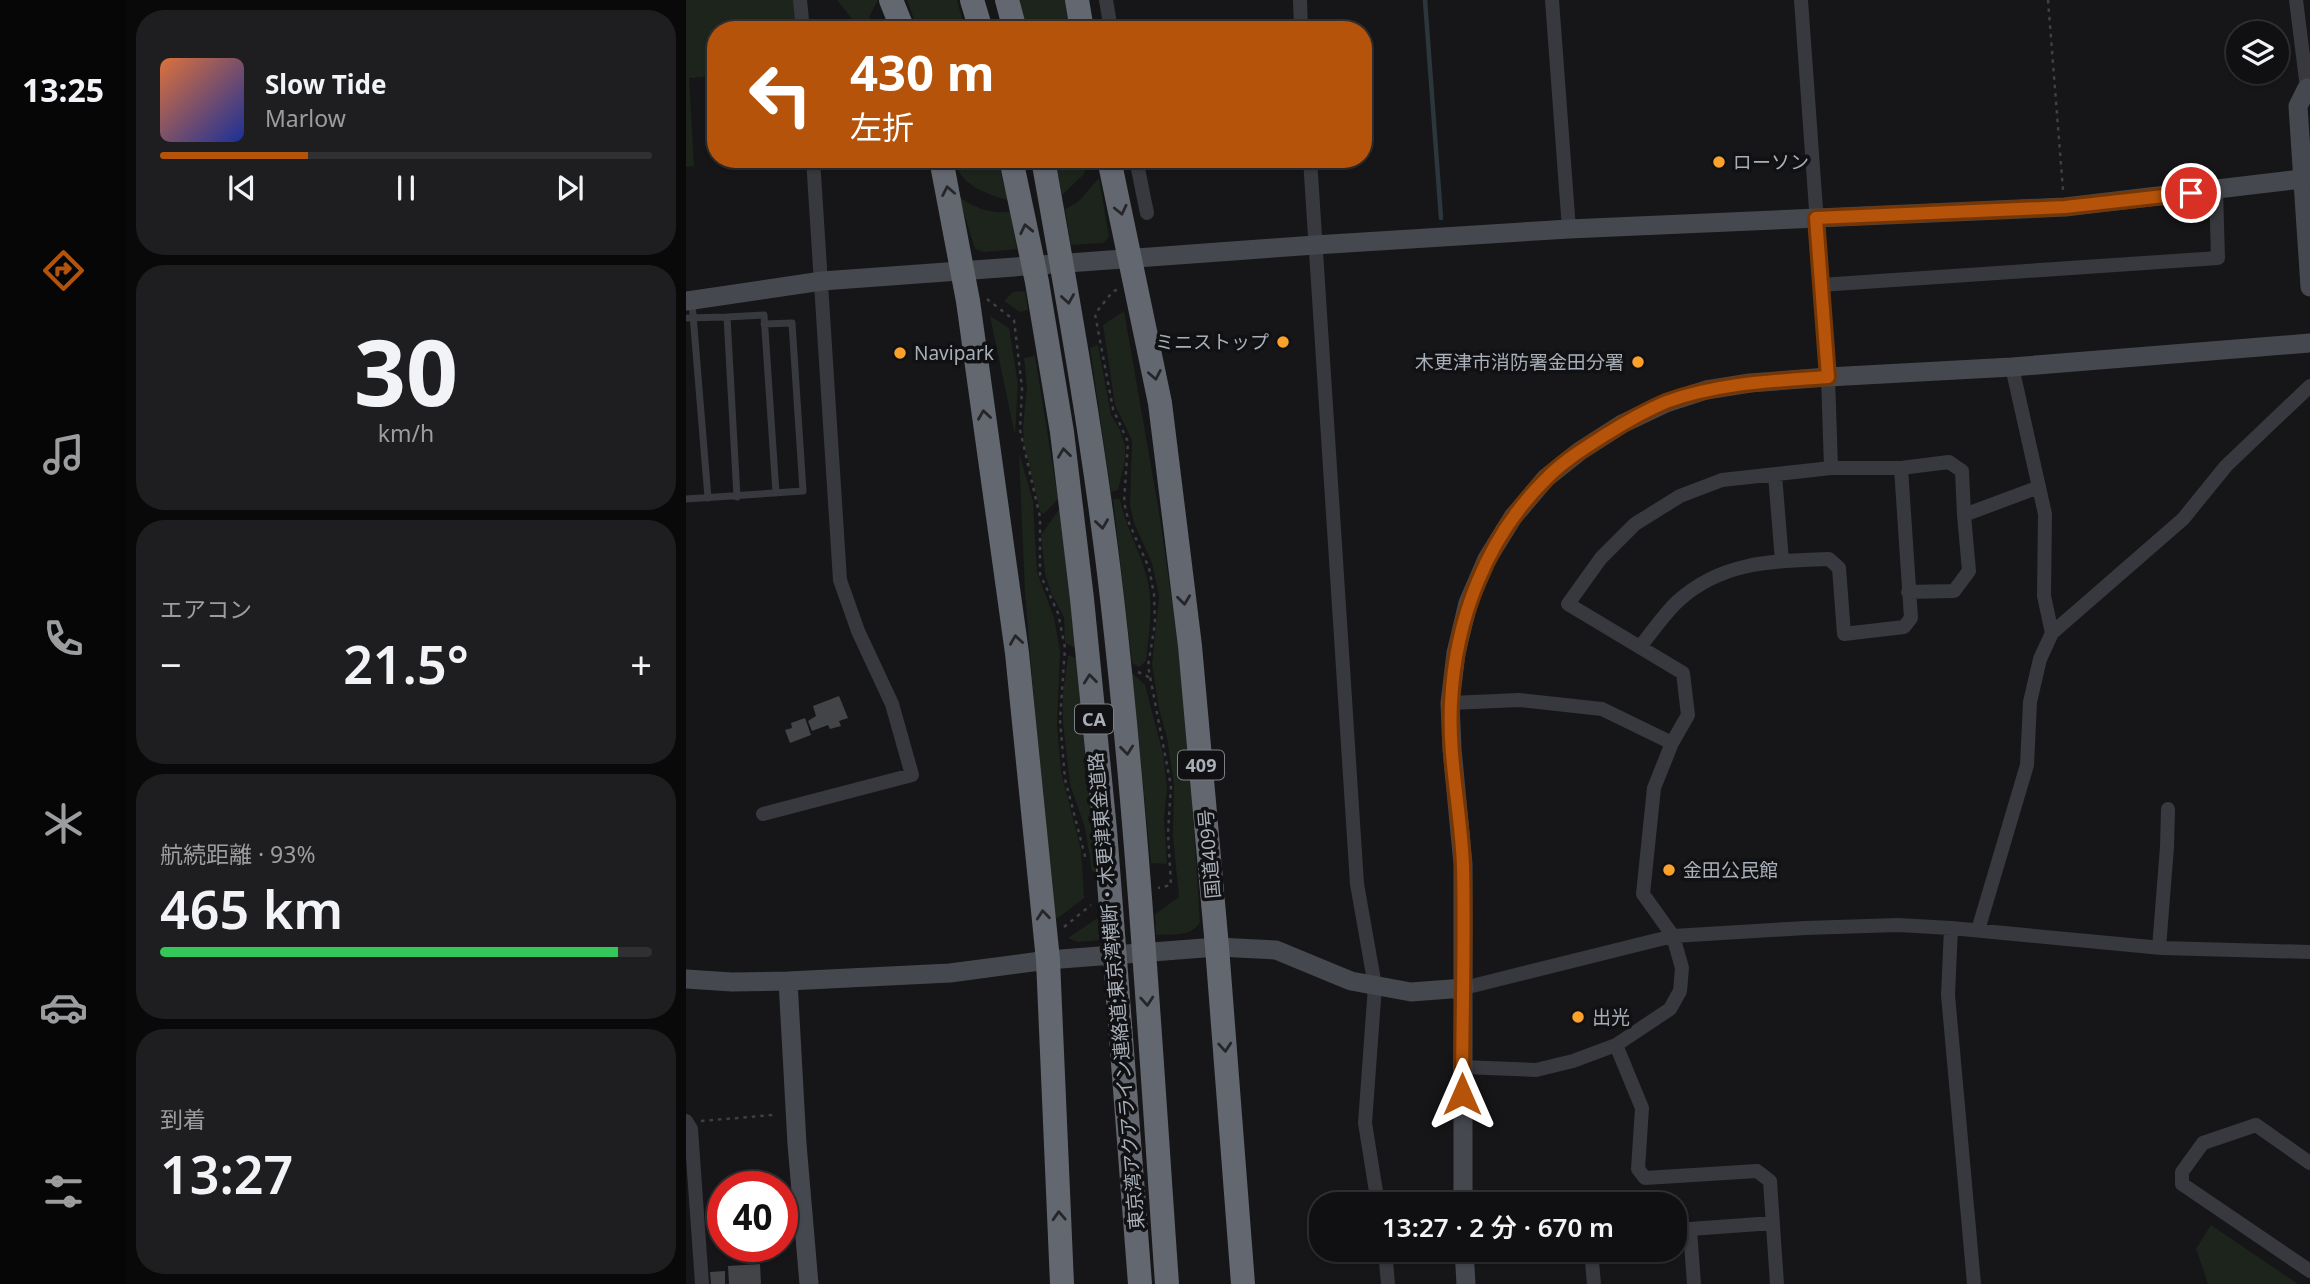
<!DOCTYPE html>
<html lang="ja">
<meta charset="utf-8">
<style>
body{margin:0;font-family:"Noto Sans","Noto Sans JP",sans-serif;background:#1e1e20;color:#f1f3f6;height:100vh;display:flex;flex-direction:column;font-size:26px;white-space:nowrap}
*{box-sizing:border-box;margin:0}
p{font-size:23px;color:#9c9d9f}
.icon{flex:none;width:38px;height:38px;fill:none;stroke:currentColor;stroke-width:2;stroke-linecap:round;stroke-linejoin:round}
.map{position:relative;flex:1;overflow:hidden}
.sheet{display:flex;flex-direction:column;gap:10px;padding:10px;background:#09090a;width:560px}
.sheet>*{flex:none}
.top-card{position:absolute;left:21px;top:21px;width:665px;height:147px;border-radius:28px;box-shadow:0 2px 5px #0004,0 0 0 2px #303032;background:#b45309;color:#fff;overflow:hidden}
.buttons{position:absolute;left:1540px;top:21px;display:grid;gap:14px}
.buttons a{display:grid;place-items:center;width:63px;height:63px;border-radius:50%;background:#101012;box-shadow:0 2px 5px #0004,0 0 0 2px #303032;font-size:35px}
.speed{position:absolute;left:21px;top:1171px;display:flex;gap:14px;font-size:35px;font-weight:700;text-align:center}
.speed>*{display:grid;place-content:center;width:91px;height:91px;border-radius:50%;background:#101012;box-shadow:0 2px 5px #0004,0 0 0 2px #303032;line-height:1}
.speed .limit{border:10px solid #d22;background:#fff;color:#111}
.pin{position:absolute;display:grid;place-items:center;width:60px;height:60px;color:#fff;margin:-30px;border:4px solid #fff;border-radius:50%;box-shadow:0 2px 7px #0007}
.me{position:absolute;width:77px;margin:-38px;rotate:0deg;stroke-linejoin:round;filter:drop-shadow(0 0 5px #0008)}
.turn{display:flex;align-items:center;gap:24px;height:147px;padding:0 28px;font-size:32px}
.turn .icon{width:91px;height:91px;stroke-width:2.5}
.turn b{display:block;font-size:49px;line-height:60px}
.big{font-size:52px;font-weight:600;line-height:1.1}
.sheet .card{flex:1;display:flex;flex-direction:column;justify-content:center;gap:10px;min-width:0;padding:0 24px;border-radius:28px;background:#1e1e20}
.sheet .dial{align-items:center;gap:0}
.dial b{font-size:91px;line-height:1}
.song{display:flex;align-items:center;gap:21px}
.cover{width:84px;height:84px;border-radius:10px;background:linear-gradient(135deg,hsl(20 70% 55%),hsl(230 70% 35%))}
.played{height:7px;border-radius:4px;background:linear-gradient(90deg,#b45309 30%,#303032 30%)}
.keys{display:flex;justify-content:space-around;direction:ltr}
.heat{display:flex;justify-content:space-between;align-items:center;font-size:38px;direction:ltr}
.charge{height:10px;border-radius:5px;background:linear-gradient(90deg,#34c759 93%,#303032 0)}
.trip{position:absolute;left:623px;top:1192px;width:378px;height:70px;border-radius:28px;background:#101012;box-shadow:0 2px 5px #0004,0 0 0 2px #303032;font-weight:600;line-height:70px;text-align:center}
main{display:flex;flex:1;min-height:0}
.menu{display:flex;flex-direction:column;width:126px;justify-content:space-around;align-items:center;background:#060607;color:#9c9d9f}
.menu .icon{width:49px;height:49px}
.menu .active{color:#b45309}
.menu b{font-size:32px;color:#f1f3f6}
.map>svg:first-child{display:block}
.green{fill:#1c241c}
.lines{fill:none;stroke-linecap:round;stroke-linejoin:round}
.stream{stroke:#2c373d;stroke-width:4.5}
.building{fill:#424448}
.path{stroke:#3d4045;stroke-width:2.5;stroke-dasharray:3.5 5;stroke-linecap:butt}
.lane{stroke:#37393e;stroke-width:7}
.street{stroke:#37393e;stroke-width:14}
.secondary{stroke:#45484e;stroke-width:19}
.highway{stroke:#63676f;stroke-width:24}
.highway-bridge{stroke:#63676f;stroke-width:24}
.oneway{stroke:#26262a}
.route-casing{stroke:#753606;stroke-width:18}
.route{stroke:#b45309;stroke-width:12}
.poi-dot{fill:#fba12c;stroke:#111113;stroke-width:2.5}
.labels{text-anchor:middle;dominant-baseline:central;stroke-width:7;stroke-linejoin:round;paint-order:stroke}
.shield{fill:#111113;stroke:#7b8087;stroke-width:2}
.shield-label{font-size:18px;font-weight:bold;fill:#a8afb9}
.poi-label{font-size:19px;fill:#a8afb9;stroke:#111113;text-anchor:start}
.street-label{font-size:19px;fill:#a8afb9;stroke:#111113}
</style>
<main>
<nav class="menu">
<b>13:25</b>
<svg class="icon active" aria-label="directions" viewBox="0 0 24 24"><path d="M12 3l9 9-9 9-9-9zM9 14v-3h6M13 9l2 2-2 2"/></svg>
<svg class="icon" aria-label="music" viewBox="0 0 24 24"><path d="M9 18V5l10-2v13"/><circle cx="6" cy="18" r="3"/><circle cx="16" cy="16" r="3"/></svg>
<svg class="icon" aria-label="phone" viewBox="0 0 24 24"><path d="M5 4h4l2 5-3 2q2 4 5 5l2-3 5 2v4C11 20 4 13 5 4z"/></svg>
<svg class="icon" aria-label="climate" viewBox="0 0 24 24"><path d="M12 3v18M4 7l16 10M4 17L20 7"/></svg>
<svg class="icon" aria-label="car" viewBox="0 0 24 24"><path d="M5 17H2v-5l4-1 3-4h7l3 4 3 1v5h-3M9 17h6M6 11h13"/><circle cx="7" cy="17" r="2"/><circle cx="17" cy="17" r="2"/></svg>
<svg class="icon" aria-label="filters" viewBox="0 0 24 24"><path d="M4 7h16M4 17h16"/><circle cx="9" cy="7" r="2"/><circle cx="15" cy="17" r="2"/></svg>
</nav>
<section class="sheet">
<div class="card">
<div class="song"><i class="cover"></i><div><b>Slow Tide</b><p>Marlow</p></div></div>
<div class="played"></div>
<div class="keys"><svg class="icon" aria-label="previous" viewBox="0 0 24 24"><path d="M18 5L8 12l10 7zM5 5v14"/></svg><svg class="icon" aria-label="pause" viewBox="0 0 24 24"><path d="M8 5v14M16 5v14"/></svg><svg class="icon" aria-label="next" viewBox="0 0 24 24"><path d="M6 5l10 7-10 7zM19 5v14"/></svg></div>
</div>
<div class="card dial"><b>30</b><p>km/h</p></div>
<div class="card"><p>エアコン</p>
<div class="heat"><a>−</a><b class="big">21.5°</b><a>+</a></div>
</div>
<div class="card"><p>航続距離 · 93%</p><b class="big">465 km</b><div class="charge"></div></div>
<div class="card"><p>到着</p><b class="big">13:27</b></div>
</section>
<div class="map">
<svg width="1624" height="1284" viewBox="0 0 1624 1284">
<rect width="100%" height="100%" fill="#161618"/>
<path class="green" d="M0,0H109L111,30H30V76L3,78L8,166L0,167Z
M151,0H192L183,17L190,30H175Z
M221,0H271L279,30H232Z
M333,0H379L384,30H340Z
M268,159H311L322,200C299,194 273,184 268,159Z
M369,159H407L397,175L376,195Z
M413,178L423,237L417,243L385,245L379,209L392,202Z
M273,197C291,209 303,213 324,212L331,249L298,252L289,249Z
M339,291L342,310L334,312L318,301L327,292Z
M438,311L473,512L491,636L503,755L514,922C506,937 485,934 470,935L469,914L493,897L487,837L488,784L481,738L473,709L466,664L473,596L466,563L448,523L444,505L446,440L429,405L417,325Z
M304,316L323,328L332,384L329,435Z
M412,345L425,415L434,430L439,446V460L432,490L425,492L404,348Z
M349,356L372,499L358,514L354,511L338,444L337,427L341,387L338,358Z
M333,453L347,501L351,572L368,618L374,651L371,725L375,772L395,850L398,898L372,918L366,915L339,593Z
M427,499H434C440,529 454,550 461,578C468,610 463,630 460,661L453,667L446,663Z
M374,508L390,648L379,643L378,617L365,593L359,574L355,535Z
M382,655L390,658L410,872L406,871L399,828L384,784L377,723V693Z
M446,673L459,685L477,754L481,789L478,817L481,864L465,863Z
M413,917L415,940L392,942L382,938Z
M1525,1225L1612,1284H1522L1510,1249Z"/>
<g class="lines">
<path class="stream" d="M739,0L755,218"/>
</g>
<path class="building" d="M153,696L162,718L153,721L155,726L144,729L142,725L126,731L122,721L130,716L127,706Z
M119,718L125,735L104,743L99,730L106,728L105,723Z
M74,1264L75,1284H43L42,1266Z
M39,1271V1284H25L24,1272Z"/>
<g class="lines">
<path class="path" d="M1362,0L1377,190
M431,290L427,291L409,314L427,409L442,442L438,502L443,523L463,568L468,594L469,623L462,666L485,786L482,833L485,885L472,888
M301,299L328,320L336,388L334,430L354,517V574L372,613L379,648L374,720L379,779L400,860
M452,672L465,678
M378,927L405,905
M15,1121L87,1115"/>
<path class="lane" d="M6,303L22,498
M0,318L41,317
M51,497L41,317L78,315L90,493
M0,499L117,491L106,323L78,324"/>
<path class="street" d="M114,0L117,30
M420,0L425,30
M614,0L615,30
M866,0L883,229
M1115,0L1142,377L1145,468
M1610,0L1621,88L1624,87
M450,159L461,213
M624,159L671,884L689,986L679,1123L692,1204
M1134,285L1532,258L1530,190
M1326,367L1359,514L1358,596L1366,633
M1089,475L1096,561
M1222,592L1268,591L1283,571L1278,515L1353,487
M954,647C966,632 978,614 992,601C1036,561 1087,561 1143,559L1153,568L1158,634L1218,627L1225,618L1215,468
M764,703L833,700L916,709L986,743
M77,814L226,775L206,704L172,631L154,580L127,159
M1265,928L1262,995L1288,1284
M1292,930L1341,765L1344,702L1354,659L1366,633L1497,519L1540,466L1624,386
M1473,948L1481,847L1482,809
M778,988L987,936L1119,928L1212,925L1265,928L1476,948L1624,952
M930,1045L956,1108L952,1169L959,1178L1071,1171L1084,1181L1091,1284
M776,1067L850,1070L887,1061L930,1045L984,1009L994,991L996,968L987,936L957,894L968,788L986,743L1002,715L997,673L882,604L915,558L949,524L994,496L1036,480L1145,468H1215L1263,462L1276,471L1278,515
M0,1121L5,1129L16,1284
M1624,1163L1570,1125L1517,1143L1496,1172V1184L1624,1271
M1004,1229L1087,1223
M989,1230L1004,1229L1008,1284
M699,1250L702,1284
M905,1250L908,1284
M700,1251L721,1250"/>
<path class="secondary" d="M1621,88L1612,106L1624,287
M0,301L136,281L629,245L883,229L1379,207L1624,178
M0,979L46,982L102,981L264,973L362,960L531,947L590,950L665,981L725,992L778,988
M102,981L111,1144L123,1284
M777,1204V864L766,749L764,703L770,653L782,603L801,559L827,517L860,478L894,451L936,424L980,403L1020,390L1064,383L1142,377L1326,367L1624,343
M778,1250L780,1284"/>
<path class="highway" d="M205,0L217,30
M286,0L295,30
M321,0L329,30
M391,0L396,30
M255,159L282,301L331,653L362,960L376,1284
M423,159L474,403L504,646L531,947L557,1284"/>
<path class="highway-bridge" d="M325,159L351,282L376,432L396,599L419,830L454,1284
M357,159C383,305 409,451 426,598C452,826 465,1055 481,1284"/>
</g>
<defs><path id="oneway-chevron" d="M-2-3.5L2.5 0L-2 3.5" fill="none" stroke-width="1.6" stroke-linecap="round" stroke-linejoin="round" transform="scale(1.75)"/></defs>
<g class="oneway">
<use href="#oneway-chevron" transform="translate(262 191) rotate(-101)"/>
<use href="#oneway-chevron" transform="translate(435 210) rotate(77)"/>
<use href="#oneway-chevron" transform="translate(340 229) rotate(-102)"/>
<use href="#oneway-chevron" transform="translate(382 299) rotate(81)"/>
<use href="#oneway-chevron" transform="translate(469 375) rotate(79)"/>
<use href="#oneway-chevron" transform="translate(298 415) rotate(-98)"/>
<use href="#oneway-chevron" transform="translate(378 453) rotate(-97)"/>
<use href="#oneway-chevron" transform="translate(416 524) rotate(82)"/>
<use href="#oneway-chevron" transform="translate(498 600) rotate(83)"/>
<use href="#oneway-chevron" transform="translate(330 640) rotate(-98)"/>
<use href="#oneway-chevron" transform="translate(404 679) rotate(-96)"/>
<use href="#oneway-chevron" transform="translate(441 750) rotate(84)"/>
<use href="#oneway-chevron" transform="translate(357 915) rotate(-96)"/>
<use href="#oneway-chevron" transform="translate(461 1001) rotate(86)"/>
<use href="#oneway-chevron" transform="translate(539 1047) rotate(86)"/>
<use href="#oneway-chevron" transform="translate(373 1216) rotate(-93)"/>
</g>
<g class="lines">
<defs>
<path id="route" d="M776,1094C776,1018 779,942 777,866C775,812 762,758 765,703C769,620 800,538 860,479C877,461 899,448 919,435C938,423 959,411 980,402C1031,383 1088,381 1142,377L1130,218L1379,207L1505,193"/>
</defs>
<use href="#route" class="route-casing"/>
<use href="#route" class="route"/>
</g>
<g class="poi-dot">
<circle cx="1033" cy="162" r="7"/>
<circle cx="597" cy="342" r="7"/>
<circle cx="214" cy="353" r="7"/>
<circle cx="952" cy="362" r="7"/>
<circle cx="983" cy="870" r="7"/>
<circle cx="892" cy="1017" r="7"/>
</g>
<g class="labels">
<g class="shield">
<rect x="389" y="704.5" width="38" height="29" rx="5"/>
<rect x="492" y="750.5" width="46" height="29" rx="5"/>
</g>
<g class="shield-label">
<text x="408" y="719">CA</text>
<text x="515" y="765">409</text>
</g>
<g class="poi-label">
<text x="1047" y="162">ローソン</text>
<text x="583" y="342" text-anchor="end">ミニストップ</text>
<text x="228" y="353">Navipark</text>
<text x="938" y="362" text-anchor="end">木更津市消防署金田分署</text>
<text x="997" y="870">金田公民館</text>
<text x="906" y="1017">出光</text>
</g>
<g class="street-label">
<text transform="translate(523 854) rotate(-95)">国道409号</text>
<text transform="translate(430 991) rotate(-95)">東京湾アクアライン連絡道;東京湾横断・木更津東金道路</text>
</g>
</g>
</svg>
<div class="buttons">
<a><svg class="icon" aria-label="layers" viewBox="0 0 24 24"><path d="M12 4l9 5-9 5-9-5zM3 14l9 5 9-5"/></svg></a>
</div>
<div class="speed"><div class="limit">40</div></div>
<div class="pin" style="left:1505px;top:193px;background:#d93025"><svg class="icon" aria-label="arrive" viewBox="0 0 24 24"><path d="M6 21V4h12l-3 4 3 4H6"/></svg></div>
<svg class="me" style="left:776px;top:1094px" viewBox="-20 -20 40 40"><path d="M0-17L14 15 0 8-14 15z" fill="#b45309" stroke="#fff" stroke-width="4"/></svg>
<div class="trip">13:27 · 2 分 · 670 m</div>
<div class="top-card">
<div class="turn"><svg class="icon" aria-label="left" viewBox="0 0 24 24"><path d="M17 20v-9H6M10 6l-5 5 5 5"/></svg><div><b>430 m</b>左折</div></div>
</div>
</div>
</main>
